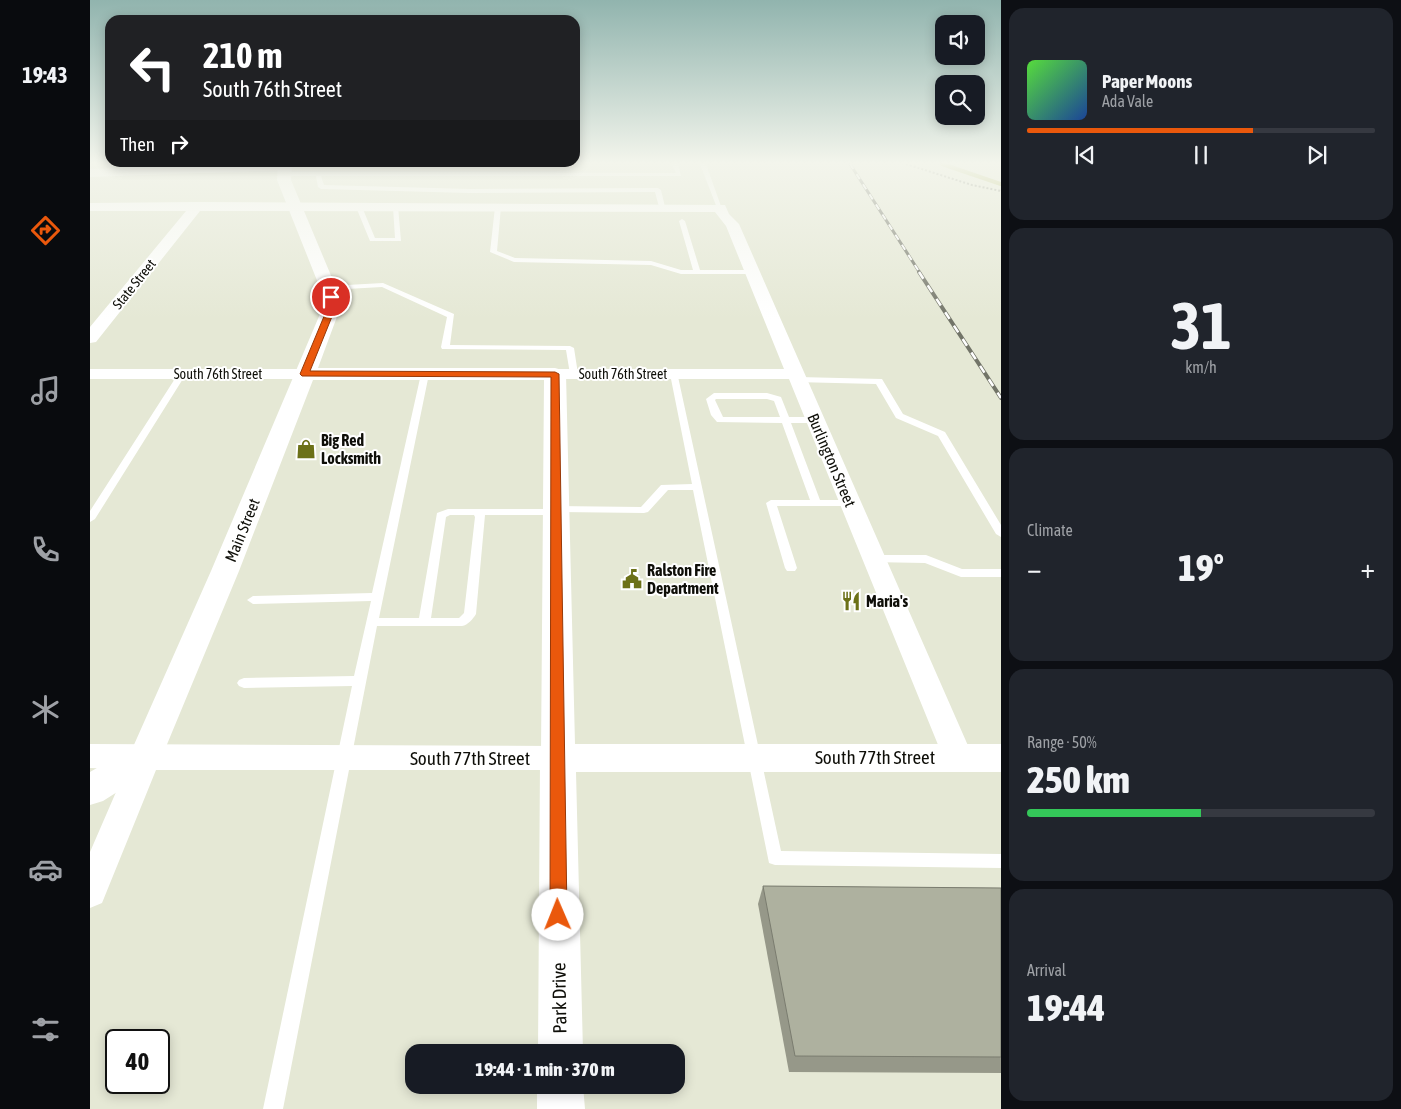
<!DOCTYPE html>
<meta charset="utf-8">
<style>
body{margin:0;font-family:"Asap Condensed",sans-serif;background:#20242c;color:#f1f3f6;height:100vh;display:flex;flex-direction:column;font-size:19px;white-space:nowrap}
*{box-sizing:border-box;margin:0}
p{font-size:16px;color:#9ea1a6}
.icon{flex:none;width:28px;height:28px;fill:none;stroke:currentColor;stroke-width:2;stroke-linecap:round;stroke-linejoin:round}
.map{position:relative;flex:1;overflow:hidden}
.side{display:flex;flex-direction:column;gap:8px;padding:8px;background:#0d0f14;width:400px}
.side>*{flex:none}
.banner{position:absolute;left:15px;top:15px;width:475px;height:152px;border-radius:15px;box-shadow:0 2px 12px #0003;background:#202124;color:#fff;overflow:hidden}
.buttons{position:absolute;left:845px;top:15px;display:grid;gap:10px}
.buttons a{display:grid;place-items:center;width:50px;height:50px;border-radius:10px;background:#171b24;box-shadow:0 2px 12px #0003;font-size:25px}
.speed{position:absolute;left:15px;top:1029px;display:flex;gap:10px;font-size:25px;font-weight:700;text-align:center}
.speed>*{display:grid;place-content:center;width:65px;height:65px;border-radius:50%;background:#171b24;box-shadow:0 2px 12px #0003;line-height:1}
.speed .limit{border:2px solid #111;border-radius:8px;background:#fff;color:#111}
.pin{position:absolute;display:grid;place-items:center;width:42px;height:42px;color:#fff;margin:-21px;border:2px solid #fff;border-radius:50%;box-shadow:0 1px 5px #0007}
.me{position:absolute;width:55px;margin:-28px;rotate:359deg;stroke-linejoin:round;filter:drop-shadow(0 0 4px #0008)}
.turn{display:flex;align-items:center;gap:18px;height:105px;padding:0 15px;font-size:22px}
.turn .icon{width:65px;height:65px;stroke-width:2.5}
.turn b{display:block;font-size:35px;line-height:42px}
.then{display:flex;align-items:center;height:48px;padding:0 15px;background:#0003;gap:10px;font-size:19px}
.big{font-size:38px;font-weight:800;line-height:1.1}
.side .tile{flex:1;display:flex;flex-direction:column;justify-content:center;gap:8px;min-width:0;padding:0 18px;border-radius:15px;background:#20242c}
.side .dial{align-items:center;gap:0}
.dial b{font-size:65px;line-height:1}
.song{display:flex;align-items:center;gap:15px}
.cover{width:60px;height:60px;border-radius:8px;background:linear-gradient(135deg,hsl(110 70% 55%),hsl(220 70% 35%))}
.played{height:5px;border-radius:2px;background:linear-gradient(90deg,#ea580c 65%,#363941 65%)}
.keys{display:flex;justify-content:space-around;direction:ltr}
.heat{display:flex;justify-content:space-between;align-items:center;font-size:28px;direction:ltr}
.charge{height:8px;border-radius:4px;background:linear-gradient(90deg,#34c759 50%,#363941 0)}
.trip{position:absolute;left:315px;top:1044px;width:280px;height:50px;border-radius:15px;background:#171b24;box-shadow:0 2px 12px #0003;font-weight:800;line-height:50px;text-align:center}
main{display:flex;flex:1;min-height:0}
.tabs{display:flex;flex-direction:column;width:90px;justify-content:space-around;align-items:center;background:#090b0e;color:#9ea1a6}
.tabs .icon{width:35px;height:35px}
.tabs .active{color:#ea580c}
.tabs b{font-size:22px;color:#f1f3f6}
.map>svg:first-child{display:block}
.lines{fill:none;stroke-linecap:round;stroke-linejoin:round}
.stream{stroke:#aeb558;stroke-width:4}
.path{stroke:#818376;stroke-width:2;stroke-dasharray:2 2;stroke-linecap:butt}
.lane{fill:#fff;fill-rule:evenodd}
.street{fill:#fff;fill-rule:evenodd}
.secondary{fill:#fff;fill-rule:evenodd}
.rail-far1-casing{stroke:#727468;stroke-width:3}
.rail-casing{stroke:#727468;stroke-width:4}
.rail-far1{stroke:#fff;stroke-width:2;stroke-dasharray:6;stroke-linecap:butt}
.rail{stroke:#fff;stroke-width:2.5;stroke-dasharray:8;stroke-linecap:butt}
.wall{fill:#969889}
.building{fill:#aeb19f;stroke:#7a7c6f}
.route{fill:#ea580c;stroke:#983908}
.labels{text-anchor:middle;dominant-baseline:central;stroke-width:4;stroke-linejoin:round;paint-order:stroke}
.far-street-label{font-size:14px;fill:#0e0e08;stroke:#fff}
.poi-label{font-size:16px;font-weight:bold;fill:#0e0e08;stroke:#fff;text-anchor:start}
.street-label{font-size:16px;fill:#0e0e08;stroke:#fff}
.near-street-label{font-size:19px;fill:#0e0e08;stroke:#fff}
</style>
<main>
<nav class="tabs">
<b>19:43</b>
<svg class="icon active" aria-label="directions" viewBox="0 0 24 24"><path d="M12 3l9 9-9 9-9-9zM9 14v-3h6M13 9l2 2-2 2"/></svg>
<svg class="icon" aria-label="music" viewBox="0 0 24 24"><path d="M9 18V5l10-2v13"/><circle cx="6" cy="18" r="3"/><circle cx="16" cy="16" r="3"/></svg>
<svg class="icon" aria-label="phone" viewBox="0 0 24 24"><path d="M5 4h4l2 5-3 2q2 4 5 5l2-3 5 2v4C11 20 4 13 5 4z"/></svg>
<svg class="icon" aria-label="climate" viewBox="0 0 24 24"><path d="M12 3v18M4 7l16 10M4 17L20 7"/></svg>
<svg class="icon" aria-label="car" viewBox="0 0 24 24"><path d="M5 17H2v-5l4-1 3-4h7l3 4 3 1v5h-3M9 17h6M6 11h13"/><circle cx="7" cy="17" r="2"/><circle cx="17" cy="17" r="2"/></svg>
<svg class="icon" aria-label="filters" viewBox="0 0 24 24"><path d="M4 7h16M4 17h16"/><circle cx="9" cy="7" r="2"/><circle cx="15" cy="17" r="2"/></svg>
</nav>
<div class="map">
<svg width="911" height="1109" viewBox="0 0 911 1109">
<rect width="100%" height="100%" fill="#e5e8d5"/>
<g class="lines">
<path class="stream" d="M852,164L911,184"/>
<path class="path" d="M816,164L882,185L911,191"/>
<path class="lane" d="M582,164H588L591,176H231L234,185L380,189L568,188L571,190L575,207L572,209L569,207L565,192L380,193L231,189L228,187L226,176H194L191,174L194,172L586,173Z
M610,164H616L632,209L627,208Z
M269,205L272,207L285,238H305L303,207L308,206L311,241H280L266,207Z
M408,205L411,207L407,251L425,258L561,261L591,270H603L589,221L592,219L595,221L610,270H662L666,272L662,274H591L561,265L424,262L400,252L405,207Z
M293,283L364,314L360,345L480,346L484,348L488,374L484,377L480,374L476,350L352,349L351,347L357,317L292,287L239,290L235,288L239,286Z
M92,371L96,374L5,519L0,522V511L88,374Z
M335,371L339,374L289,618H329L347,513L358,509H460L465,506L551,507L571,485L602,484L580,374L581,372H587L691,851L911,854V868L685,865L679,863L603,490H578L558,512L554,513L470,512L465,515H395L386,614C383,619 378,625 372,626H287L193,1109H173L262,686L154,688L149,686L147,683L149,680L154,678L264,676L281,601L163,604L157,600L163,596L282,593L331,374ZM360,515H384L385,517L374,613L369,618H341L356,517Z
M708,377L792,379L813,414L855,432L911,525V537L906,534L848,436L806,418L786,384L705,382V378Z
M624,393H677L691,397L699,417H725L730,420L725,423H701L730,500H760L765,503L760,506H687L707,568L705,571H697L695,568L676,503L681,500H720L692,423L627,422L621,415L616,399ZM626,399H677L684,401L690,417H633L625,400Z
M784,555H836L872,569H911V577H871L835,563L780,562L778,559Z"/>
<path class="street" d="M147,164H199L200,166L194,170L0,177V169Z
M107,202L635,205L639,214L649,224L883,757L879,766L868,769L857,766L853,757L699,379H465L459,378L456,374L459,370L465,369H694L636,226L625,212L110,211L6,342L0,343V327L96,211H0V203Z
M0,369H215L221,370L224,374L221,378L215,379H0Z
M0,744L466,746L477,749L481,758L477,767L466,770H66L12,903L0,908V852L36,769L0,768Z"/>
<path class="secondary" d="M188,164H202L201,180L250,297L248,314L228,368H465L472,370L476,374L485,744H911V772H486L493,1052H448L450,762L449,758L451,754L454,380H223L149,571L68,766L13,801L0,805V772L43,747L121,571L230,314L232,297L230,288L187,180Z
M447,1085H493L495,1109H447Z"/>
<defs>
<path id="rail-far1" d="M760,164L830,273"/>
<path id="rail" d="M829,272L911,398"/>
</defs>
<use href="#rail-far1" class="rail-far1-casing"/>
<use href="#rail" class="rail-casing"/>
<use href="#rail-far1" class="rail-far1"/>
<use href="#rail" class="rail"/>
</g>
<path class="wall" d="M673,886L911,888V1073L699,1072L668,904Z"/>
<path class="building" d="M673,886L911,888V1057L705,1056Z"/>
<linearGradient id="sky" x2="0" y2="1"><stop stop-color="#91b4ae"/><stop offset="0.51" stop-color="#f3f5ec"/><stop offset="1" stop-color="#f3f5ec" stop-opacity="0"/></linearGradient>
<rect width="911" height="319" fill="url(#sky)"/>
<path class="route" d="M241,295L245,297L243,314L220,371L465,372L469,374L477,915L474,921L468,923L462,921L460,915L461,377L212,376L210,374L235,314L237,297Z"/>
<defs>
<symbol id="shop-bare" viewBox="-9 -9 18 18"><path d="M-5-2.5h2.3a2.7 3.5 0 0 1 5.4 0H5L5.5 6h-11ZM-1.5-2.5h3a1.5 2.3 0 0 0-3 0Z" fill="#6c7118" stroke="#fff" stroke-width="2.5" paint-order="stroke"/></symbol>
<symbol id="civic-bare" viewBox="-9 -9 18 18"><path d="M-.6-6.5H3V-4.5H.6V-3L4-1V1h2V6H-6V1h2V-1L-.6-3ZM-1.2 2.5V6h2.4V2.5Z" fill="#6c7118" stroke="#fff" stroke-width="2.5" paint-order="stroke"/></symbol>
<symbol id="restaurant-bare" viewBox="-9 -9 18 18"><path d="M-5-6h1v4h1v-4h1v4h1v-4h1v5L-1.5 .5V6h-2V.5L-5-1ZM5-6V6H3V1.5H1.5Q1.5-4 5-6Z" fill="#6c7118" stroke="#fff" stroke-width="2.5" paint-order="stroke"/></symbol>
</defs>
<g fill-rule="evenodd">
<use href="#shop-bare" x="202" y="435" width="28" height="28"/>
<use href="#civic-bare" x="528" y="565" width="28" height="28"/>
<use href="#restaurant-bare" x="747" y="587" width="28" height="28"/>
</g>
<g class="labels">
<g class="far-street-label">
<text transform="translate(44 284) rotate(-51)">State Street</text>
<text x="128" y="374">South 76th Street</text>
<text x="533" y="374">South 76th Street</text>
</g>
<g class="poi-label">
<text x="231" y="440">Big Red<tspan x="231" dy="18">Locksmith</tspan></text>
<text x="557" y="570">Ralston Fire<tspan x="557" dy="18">Department</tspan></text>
<text x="776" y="601">Maria's</text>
</g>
<g class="street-label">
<text transform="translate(742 460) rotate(67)">Burlington Street</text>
<text transform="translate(152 530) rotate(-68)">Main Street</text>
</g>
<g class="near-street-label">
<text x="785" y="757">South 77th Street</text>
<text x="380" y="758">South 77th Street</text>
<text transform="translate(469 998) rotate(-91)">Park Drive</text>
</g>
</g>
</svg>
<div class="buttons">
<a><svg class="icon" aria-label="sound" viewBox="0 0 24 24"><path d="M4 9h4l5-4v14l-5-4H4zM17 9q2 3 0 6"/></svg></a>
<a><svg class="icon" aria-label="search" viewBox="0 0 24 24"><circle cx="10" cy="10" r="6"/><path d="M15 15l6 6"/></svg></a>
</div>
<div class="speed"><div class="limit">40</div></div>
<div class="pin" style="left:241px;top:297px;background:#d93025"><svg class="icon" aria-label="arrive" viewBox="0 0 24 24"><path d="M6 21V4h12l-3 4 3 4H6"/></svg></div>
<svg class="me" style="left:468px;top:915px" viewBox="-20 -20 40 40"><circle r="19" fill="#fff"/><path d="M0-13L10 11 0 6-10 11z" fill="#ea580c"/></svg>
<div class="trip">19:44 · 1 min · 370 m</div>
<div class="banner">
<div class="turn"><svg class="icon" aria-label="left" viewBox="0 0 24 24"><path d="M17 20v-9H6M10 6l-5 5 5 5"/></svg><div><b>210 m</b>South 76th Street</div></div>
<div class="then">Then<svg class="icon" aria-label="right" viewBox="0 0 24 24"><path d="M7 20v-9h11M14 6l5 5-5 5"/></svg></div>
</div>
</div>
<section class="side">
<div class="tile">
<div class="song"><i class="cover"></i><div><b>Paper Moons</b><p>Ada Vale</p></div></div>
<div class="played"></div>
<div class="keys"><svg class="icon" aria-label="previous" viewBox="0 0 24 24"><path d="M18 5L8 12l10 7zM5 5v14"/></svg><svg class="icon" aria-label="pause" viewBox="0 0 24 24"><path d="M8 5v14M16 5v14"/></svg><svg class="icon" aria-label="next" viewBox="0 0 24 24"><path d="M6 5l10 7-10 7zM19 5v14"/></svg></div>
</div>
<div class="tile dial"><b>31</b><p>km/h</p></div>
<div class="tile"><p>Climate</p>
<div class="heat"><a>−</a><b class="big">19°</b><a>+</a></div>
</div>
<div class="tile"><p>Range · 50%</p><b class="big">250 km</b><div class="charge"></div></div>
<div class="tile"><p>Arrival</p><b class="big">19:44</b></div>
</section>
</main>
